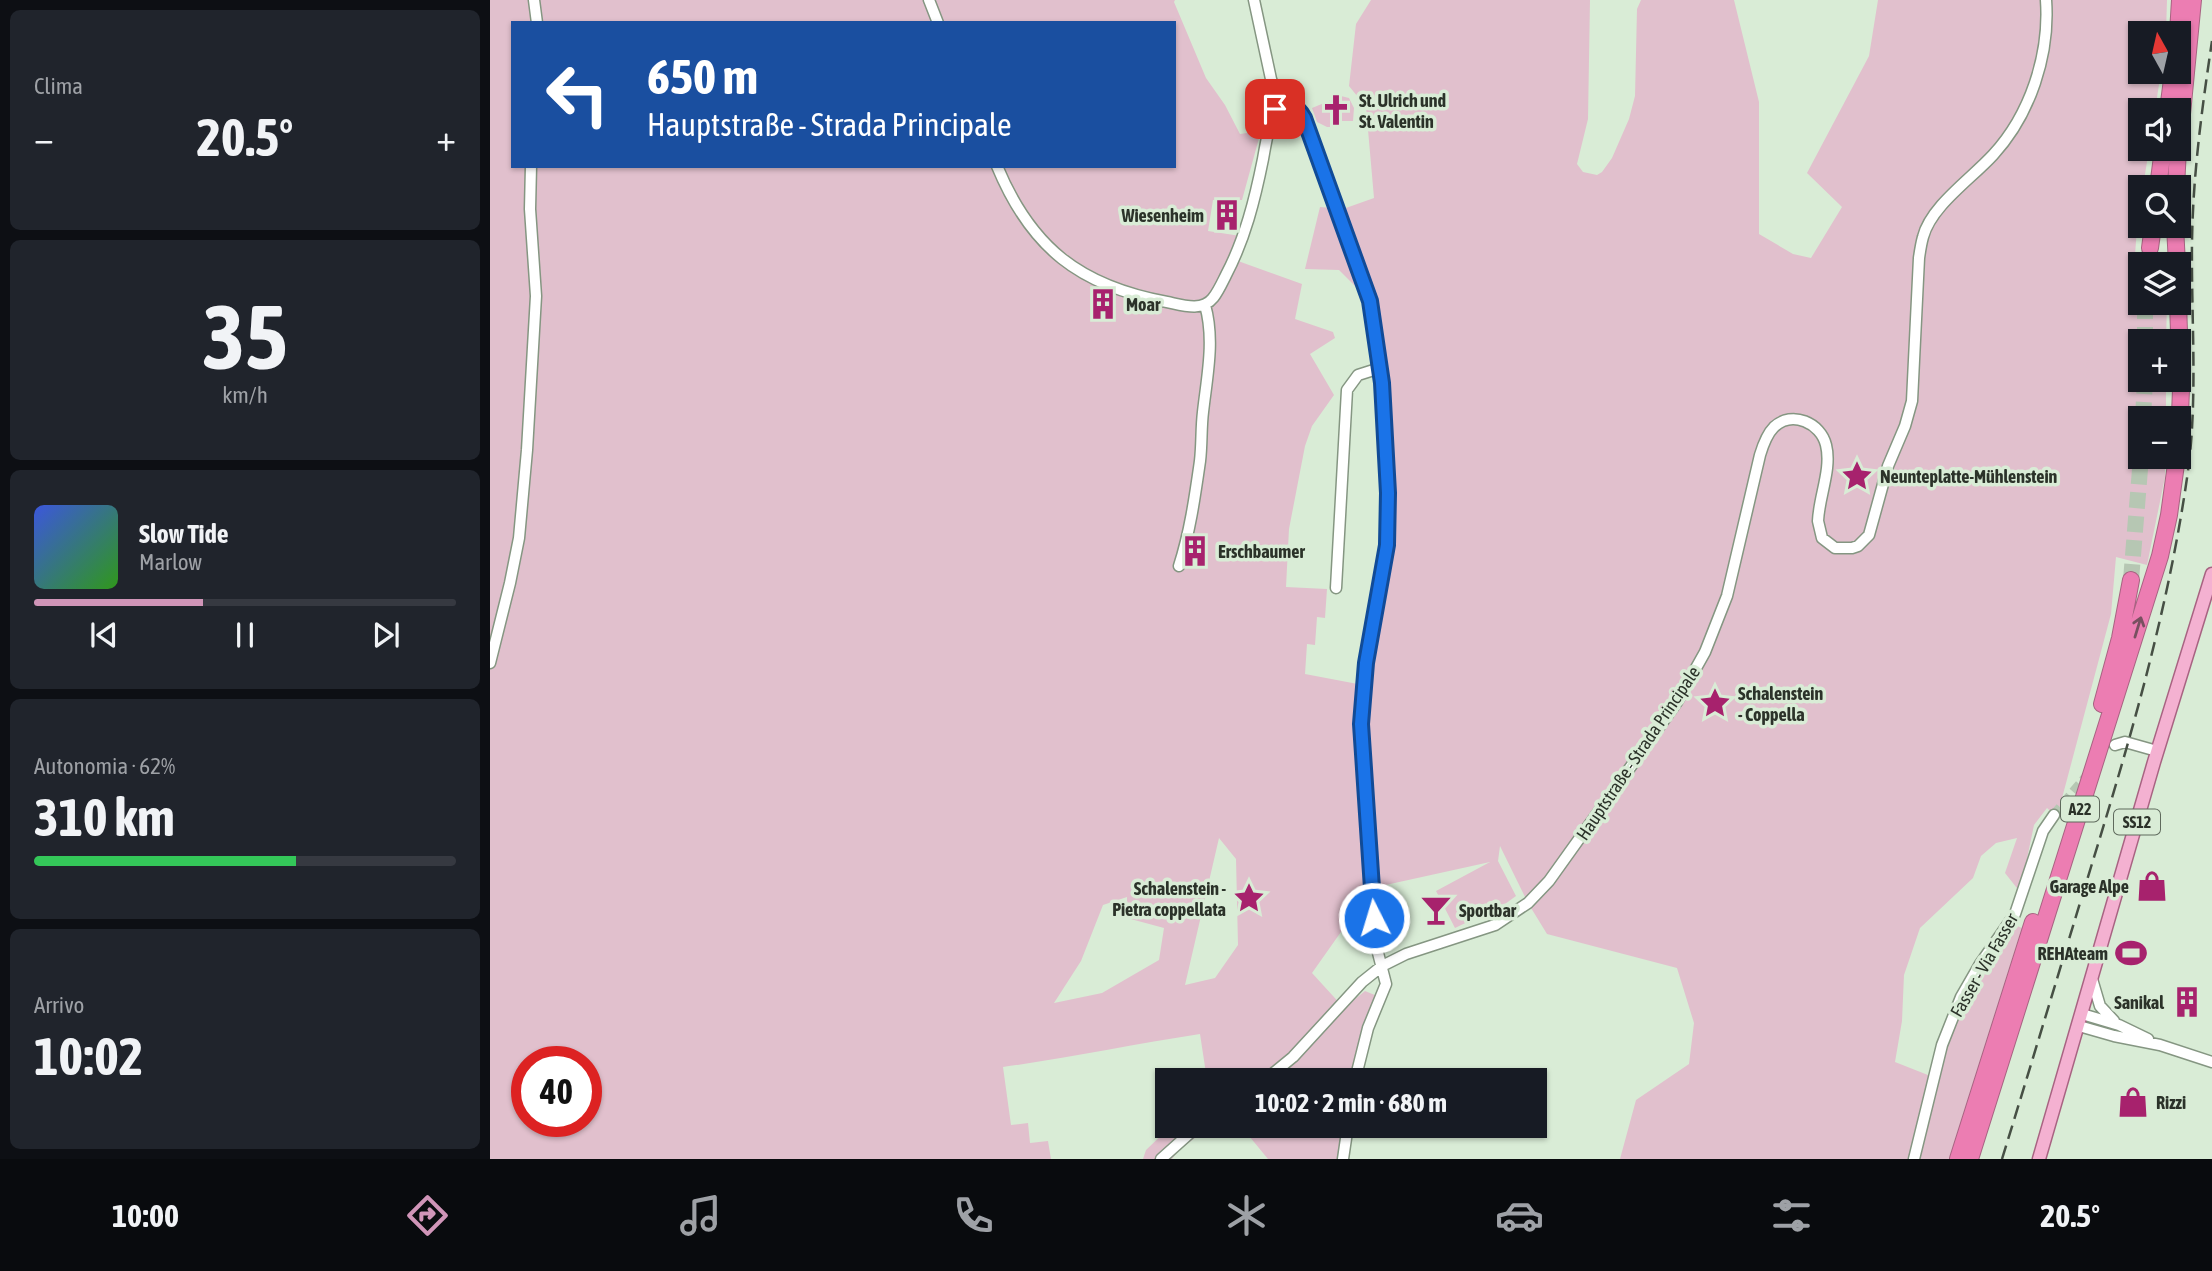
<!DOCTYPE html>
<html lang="it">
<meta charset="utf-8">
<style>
body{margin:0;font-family:"Asap Condensed",sans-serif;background:#20242c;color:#f1f3f6;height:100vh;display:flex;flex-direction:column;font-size:26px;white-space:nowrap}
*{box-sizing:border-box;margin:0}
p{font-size:23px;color:#9ea1a6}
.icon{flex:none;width:38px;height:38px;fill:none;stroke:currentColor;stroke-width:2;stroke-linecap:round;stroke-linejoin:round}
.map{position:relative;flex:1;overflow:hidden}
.drawer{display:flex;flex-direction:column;gap:10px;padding:10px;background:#0d0f14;width:490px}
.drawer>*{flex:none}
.banner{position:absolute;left:21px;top:21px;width:665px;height:147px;border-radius:0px;box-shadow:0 2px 5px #0004;background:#1a4fa0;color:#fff;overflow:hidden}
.needle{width:46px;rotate:352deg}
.tools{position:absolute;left:1638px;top:21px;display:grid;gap:14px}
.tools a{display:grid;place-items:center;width:63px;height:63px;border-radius:0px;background:#171b24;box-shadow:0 2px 5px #0004;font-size:35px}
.speed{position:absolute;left:21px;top:1046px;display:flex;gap:14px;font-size:35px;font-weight:700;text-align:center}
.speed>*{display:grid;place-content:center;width:91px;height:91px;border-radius:50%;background:#171b24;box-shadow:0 2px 5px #0004;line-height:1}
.speed .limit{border:10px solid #d22;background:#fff;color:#111}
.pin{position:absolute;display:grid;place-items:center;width:60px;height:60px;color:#fff;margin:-30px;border-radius:14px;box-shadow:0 4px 10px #0006}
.me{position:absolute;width:77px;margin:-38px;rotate:355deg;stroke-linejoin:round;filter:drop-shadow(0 0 5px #0008)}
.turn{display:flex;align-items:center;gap:24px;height:147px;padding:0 21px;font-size:32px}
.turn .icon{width:91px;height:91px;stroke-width:2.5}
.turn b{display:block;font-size:49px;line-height:60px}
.big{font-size:52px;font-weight:700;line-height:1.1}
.drawer .widget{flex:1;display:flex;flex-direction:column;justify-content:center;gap:10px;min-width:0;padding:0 24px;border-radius:10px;background:#20242c}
.drawer .dial{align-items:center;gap:0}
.dial b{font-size:91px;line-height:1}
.song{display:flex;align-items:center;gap:21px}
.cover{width:84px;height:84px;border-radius:10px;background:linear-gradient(135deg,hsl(230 70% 55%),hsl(110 70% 35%))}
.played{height:7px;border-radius:4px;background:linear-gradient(90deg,#d095b8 40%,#363941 40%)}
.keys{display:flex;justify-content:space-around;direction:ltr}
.heat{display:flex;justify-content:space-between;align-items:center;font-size:38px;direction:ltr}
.charge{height:10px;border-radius:5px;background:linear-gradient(90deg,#34c759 62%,#363941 0)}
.trip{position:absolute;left:665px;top:1068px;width:392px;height:70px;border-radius:0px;background:#171b24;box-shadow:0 2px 5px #0004;font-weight:700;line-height:70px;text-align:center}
.dock{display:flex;height:112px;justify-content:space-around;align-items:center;background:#090b0e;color:#9ea1a6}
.dock .icon{width:49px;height:49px}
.dock .active{color:#d095b8}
.dock b{font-size:32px;color:#f1f3f6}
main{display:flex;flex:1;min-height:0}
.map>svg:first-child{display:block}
.green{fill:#e1c0cd;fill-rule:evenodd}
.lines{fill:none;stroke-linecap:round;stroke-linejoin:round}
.minor-tunnel{stroke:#b6c7b3;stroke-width:10;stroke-dasharray:10 5;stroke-linecap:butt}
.highway-tunnel{stroke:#b6c7b3;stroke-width:16;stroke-dasharray:16 8;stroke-linecap:butt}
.minor-casing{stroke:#859682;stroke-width:13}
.major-casing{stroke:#a86382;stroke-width:15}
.highway-casing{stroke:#a86382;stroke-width:18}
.minor{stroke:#fff;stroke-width:10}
.major{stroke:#f4b1d1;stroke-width:12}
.highway{stroke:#ec7db2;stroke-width:16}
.rail{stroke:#464f44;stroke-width:2.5;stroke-dasharray:14 7;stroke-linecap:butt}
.oneway{stroke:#785060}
.route-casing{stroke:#114b97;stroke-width:18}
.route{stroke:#1a73e8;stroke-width:12}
.labels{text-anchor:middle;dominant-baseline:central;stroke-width:7;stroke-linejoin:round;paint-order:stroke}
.shield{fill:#d9ecd6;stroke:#5f6a5d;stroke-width:2}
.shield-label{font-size:16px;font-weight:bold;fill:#2b3229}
.poi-label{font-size:18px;font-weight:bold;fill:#2b3229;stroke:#d9ecd6;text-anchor:start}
.street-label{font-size:18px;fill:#2b3229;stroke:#d9ecd6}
</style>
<main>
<section class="drawer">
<div class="widget"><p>Clima</p>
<div class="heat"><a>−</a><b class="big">20.5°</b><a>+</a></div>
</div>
<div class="widget dial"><b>35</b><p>km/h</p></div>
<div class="widget">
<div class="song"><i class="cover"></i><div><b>Slow Tide</b><p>Marlow</p></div></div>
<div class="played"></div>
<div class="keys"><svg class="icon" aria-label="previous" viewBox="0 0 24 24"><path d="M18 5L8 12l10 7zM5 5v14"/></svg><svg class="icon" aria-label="pause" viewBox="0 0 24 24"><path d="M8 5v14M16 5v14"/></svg><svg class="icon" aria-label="next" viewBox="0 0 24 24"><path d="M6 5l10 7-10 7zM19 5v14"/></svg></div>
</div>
<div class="widget"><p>Autonomia · 62%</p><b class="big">310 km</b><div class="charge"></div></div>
<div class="widget"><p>Arrivo</p><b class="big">10:02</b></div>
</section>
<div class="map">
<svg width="1722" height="1159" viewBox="0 0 1722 1159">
<rect width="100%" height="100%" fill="#d9ecd6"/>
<path class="green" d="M0,0H685L684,2L716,78L735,105L750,134L771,131L752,200H723L718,231L757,237L748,261L812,284L805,319L843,332L845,338L820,354L844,395L822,426L815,446L799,529L796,587L837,589L835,618L827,617L825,645L817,644L815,674L873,685L894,565L898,493L880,301L849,270L815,269L830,207L853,209L884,198L876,107L859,86L866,24L881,0H1100L1098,119L1087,164L1093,172L1107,175L1112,172L1122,158L1139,119L1145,96L1147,9L1151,0H1244L1269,102V234L1303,254L1321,258L1352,207L1317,173L1379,56L1388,0H1677L1676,33H1650V72H1671L1665,110H1650V149H1659L1653,187H1650L1644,269H1650V303H1677L1676,341H1650V380H1676V418H1650V457H1675V477L1657,565L1626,557L1621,614L1567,817L1557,808L1544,825L1530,892L1515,873L1527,838L1506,843L1491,856L1483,878L1430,928L1414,975L1412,1021L1405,1062L1443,1077L1471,997L1520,923L1532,928L1459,1159H1130L1146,1100L1199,1064L1204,1023L1187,968L1057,934L1038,903L1010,846L1008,861L1026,896L1015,904L965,928L946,891L1000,862L882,888L822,973L854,1008L875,991L892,998L865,1080H717L710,1034C644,1044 579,1058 513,1067L521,1125L538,1123L540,1143L558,1141L561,1159H0ZM23,23H684V166H23ZM729,838L746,859L748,945L725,978L695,985ZM637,897V918L674,928L669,960L612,993L564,1003L591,961L613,905ZM37,1062H96V1122H37Z
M851,96L859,98L864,108L863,121H849V127H837L827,122L822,108Z
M682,1125H722L688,1151L682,1159H653L656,1150Z
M750,1125H858L853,1159H778Z"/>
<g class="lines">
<path class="minor-tunnel" d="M1564,815L1597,776"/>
<path class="highway-tunnel" d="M1658,264L1660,248
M1655,303V341
M1653,418L1655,380
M1641,580L1651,457"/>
<defs>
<path id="minor" d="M44,0L47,23
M439,0L448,23
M764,0L781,79L790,106
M507,166C541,248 590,286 677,302C692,305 712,312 723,298C728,292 732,283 736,275C755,239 765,199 773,159C776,143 778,127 784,112C793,101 807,106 814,118L880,301L892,383L898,493L897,545L876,663L871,724L887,949L896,984L878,1028L865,1080
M689,566C700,532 705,496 710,461C712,444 711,428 713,412C717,376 725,340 715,305
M846,588L857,390L868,375L890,368
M0,663L20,583L29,538L37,450L46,296L40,209L41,166
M1625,745L1635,742L1667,751
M1602,979L1610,1006L1624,1021
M1592,1014L1629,1025L1658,1039
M1589,1026L1624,1036L1670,1045L1722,1062
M775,1080L803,1057L872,982L892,966L916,954L1005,925L1038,903L1059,881L1187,702L1215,652L1237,596L1270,455C1273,445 1277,434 1284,427C1302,410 1331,423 1336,445C1342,469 1329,496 1328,521L1332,538L1345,548H1362L1368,546L1379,535L1398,466L1415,426L1422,401L1429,258C1430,251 1431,244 1433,237C1441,206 1481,179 1503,155C1540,115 1560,55 1556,0
M671,1159L709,1125
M853,1159L858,1125
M1424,1159L1452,1045L1471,997L1490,964L1525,914L1553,831L1564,815"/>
<path id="major" d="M1549,1159L1664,762L1722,574"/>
<path id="highway" d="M1688,33L1690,0
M1678,110L1683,72
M1689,145L1703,0
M1668,187L1673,149
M1686,187L1688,149
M1685,226L1687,264
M1660,248L1663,226
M1688,303L1691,389L1689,441
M1612,704L1630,638L1641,580
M1468,1159L1543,922
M1480,1159L1670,556L1679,515L1687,457"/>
</defs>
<use href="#minor" class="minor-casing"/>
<use href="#major" class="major-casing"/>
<use href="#highway" class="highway-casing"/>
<use href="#minor" class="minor"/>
<use href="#major" class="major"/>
<use href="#highway" class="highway"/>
<path class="rail" d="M1512,1159C1542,1062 1571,965 1601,867C1641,737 1679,607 1698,471C1708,395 1701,318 1702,241C1703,174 1712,108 1722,41"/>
</g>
<defs><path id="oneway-shaft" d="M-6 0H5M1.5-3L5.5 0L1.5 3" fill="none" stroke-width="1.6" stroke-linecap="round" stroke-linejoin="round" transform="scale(1.75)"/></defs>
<use class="oneway" href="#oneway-shaft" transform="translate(1648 627) rotate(-73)"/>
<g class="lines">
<defs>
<path id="route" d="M785,109C796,102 808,106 814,118L880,301L892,383L898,493L897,545L876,663L871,724L884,918"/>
</defs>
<use href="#route" class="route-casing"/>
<use href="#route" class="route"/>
</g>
<defs>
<symbol id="church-bare" viewBox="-9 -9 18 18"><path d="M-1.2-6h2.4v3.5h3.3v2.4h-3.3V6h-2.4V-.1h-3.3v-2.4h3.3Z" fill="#a7226d" stroke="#d9ecd6" stroke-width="2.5" paint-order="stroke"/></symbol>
<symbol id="building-bare" viewBox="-9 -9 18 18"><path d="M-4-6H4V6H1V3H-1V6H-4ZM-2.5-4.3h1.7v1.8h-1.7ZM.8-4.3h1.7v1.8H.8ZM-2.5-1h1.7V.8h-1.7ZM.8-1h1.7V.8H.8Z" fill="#a7226d" stroke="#d9ecd6" stroke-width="2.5" paint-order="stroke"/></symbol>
<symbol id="sight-bare" viewBox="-9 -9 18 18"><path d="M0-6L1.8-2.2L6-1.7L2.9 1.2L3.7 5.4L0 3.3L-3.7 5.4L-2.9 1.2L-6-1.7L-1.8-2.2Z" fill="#a7226d" stroke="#d9ecd6" stroke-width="2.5" paint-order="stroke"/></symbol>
<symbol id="shop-bare" viewBox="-9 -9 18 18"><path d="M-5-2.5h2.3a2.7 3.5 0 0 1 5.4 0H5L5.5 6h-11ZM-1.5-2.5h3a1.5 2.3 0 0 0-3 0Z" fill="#a7226d" stroke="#d9ecd6" stroke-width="2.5" paint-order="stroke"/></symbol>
<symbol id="bar-bare" viewBox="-9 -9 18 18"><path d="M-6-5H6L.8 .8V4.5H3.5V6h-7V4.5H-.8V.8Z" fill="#a7226d" stroke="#d9ecd6" stroke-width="2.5" paint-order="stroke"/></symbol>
<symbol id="stadium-bare" viewBox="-9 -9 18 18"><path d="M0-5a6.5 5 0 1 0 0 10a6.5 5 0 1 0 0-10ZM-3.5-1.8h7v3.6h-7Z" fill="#a7226d" stroke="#d9ecd6" stroke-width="2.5" paint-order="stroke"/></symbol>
</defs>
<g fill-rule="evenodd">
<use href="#church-bare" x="824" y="88" width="44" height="44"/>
<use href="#building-bare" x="715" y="193" width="44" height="44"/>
<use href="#building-bare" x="591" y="282" width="44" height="44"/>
<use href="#sight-bare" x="1345" y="454" width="44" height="44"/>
<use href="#building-bare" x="683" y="529" width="44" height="44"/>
<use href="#sight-bare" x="1203" y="681" width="44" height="44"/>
<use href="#shop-bare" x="1640" y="864" width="44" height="44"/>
<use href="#sight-bare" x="737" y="876" width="44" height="44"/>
<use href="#bar-bare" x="924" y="888" width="44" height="44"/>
<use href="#stadium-bare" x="1619" y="931" width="44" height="44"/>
<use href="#building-bare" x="1675" y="980" width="44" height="44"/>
<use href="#shop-bare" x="1621" y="1080" width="44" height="44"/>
</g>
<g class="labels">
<g class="shield">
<rect x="1571" y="796.5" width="38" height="25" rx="5"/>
<rect x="1624" y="809.5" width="46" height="25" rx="5"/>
</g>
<g class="shield-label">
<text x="1590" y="809">A22</text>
<text x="1647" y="822">SS12</text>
</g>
<g class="poi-label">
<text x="869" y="100">St. Ulrich und<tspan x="869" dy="21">St. Valentin</tspan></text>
<text x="714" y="215" text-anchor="end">Wiesenheim</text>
<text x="636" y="304">Moar</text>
<text x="1390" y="476">Neunteplatte-Mühlenstein</text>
<text x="728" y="551">Erschbaumer</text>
<text x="1248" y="693">Schalenstein<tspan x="1248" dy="21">- Coppella</tspan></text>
<text x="1639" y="886" text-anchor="end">Garage Alpe</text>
<text x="736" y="888" text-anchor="end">Schalenstein -<tspan x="736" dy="21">Pietra coppellata</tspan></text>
<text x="969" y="910">Sportbar</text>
<text x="1618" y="953" text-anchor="end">REHAteam</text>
<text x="1674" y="1002" text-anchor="end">Sanikal</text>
<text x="1666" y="1102">Rizzi</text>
</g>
<g class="street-label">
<text transform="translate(1148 753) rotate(-56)">Hauptstraße - Strada Principale</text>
<text transform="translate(1494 965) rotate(-60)">Fasser - Via Fasser</text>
</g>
</g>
</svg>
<div class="tools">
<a><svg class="needle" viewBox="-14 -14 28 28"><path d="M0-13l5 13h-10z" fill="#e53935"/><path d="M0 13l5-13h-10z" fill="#9ea1a6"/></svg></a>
<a><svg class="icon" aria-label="sound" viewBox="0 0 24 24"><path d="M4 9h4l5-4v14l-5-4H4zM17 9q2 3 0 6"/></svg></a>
<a><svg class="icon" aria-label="search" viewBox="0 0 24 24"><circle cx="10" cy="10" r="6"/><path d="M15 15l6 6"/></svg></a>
<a><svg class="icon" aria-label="layers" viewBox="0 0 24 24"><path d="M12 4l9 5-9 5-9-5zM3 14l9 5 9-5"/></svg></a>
<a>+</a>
<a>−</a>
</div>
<div class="speed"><div class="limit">40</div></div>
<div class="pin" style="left:785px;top:109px;background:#d93025"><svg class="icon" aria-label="arrive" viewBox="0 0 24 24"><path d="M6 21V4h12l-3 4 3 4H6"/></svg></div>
<svg class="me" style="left:884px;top:918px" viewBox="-20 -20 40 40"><circle r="17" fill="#1a73e8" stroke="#fff" stroke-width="3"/><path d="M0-11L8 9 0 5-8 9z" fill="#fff"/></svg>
<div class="trip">10:02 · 2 min · 680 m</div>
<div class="banner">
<div class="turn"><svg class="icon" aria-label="left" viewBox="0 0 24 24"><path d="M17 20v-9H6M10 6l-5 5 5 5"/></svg><div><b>650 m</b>Hauptstraße - Strada Principale</div></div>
</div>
</div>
</main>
<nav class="dock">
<b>10:00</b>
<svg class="icon active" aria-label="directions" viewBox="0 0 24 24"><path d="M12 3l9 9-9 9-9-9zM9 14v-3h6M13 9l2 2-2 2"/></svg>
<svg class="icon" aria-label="music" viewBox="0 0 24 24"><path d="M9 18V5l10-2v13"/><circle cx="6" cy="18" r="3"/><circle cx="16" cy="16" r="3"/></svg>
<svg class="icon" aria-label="phone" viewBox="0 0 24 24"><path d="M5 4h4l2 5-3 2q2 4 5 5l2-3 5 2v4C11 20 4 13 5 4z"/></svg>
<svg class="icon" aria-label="climate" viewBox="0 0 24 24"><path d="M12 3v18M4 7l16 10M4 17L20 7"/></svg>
<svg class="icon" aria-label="car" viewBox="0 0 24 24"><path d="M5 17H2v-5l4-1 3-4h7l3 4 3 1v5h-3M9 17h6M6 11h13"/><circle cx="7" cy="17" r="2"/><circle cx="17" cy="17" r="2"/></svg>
<svg class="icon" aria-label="filters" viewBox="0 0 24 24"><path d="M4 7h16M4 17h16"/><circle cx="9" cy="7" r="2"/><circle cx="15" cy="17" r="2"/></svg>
<b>20.5°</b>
</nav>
